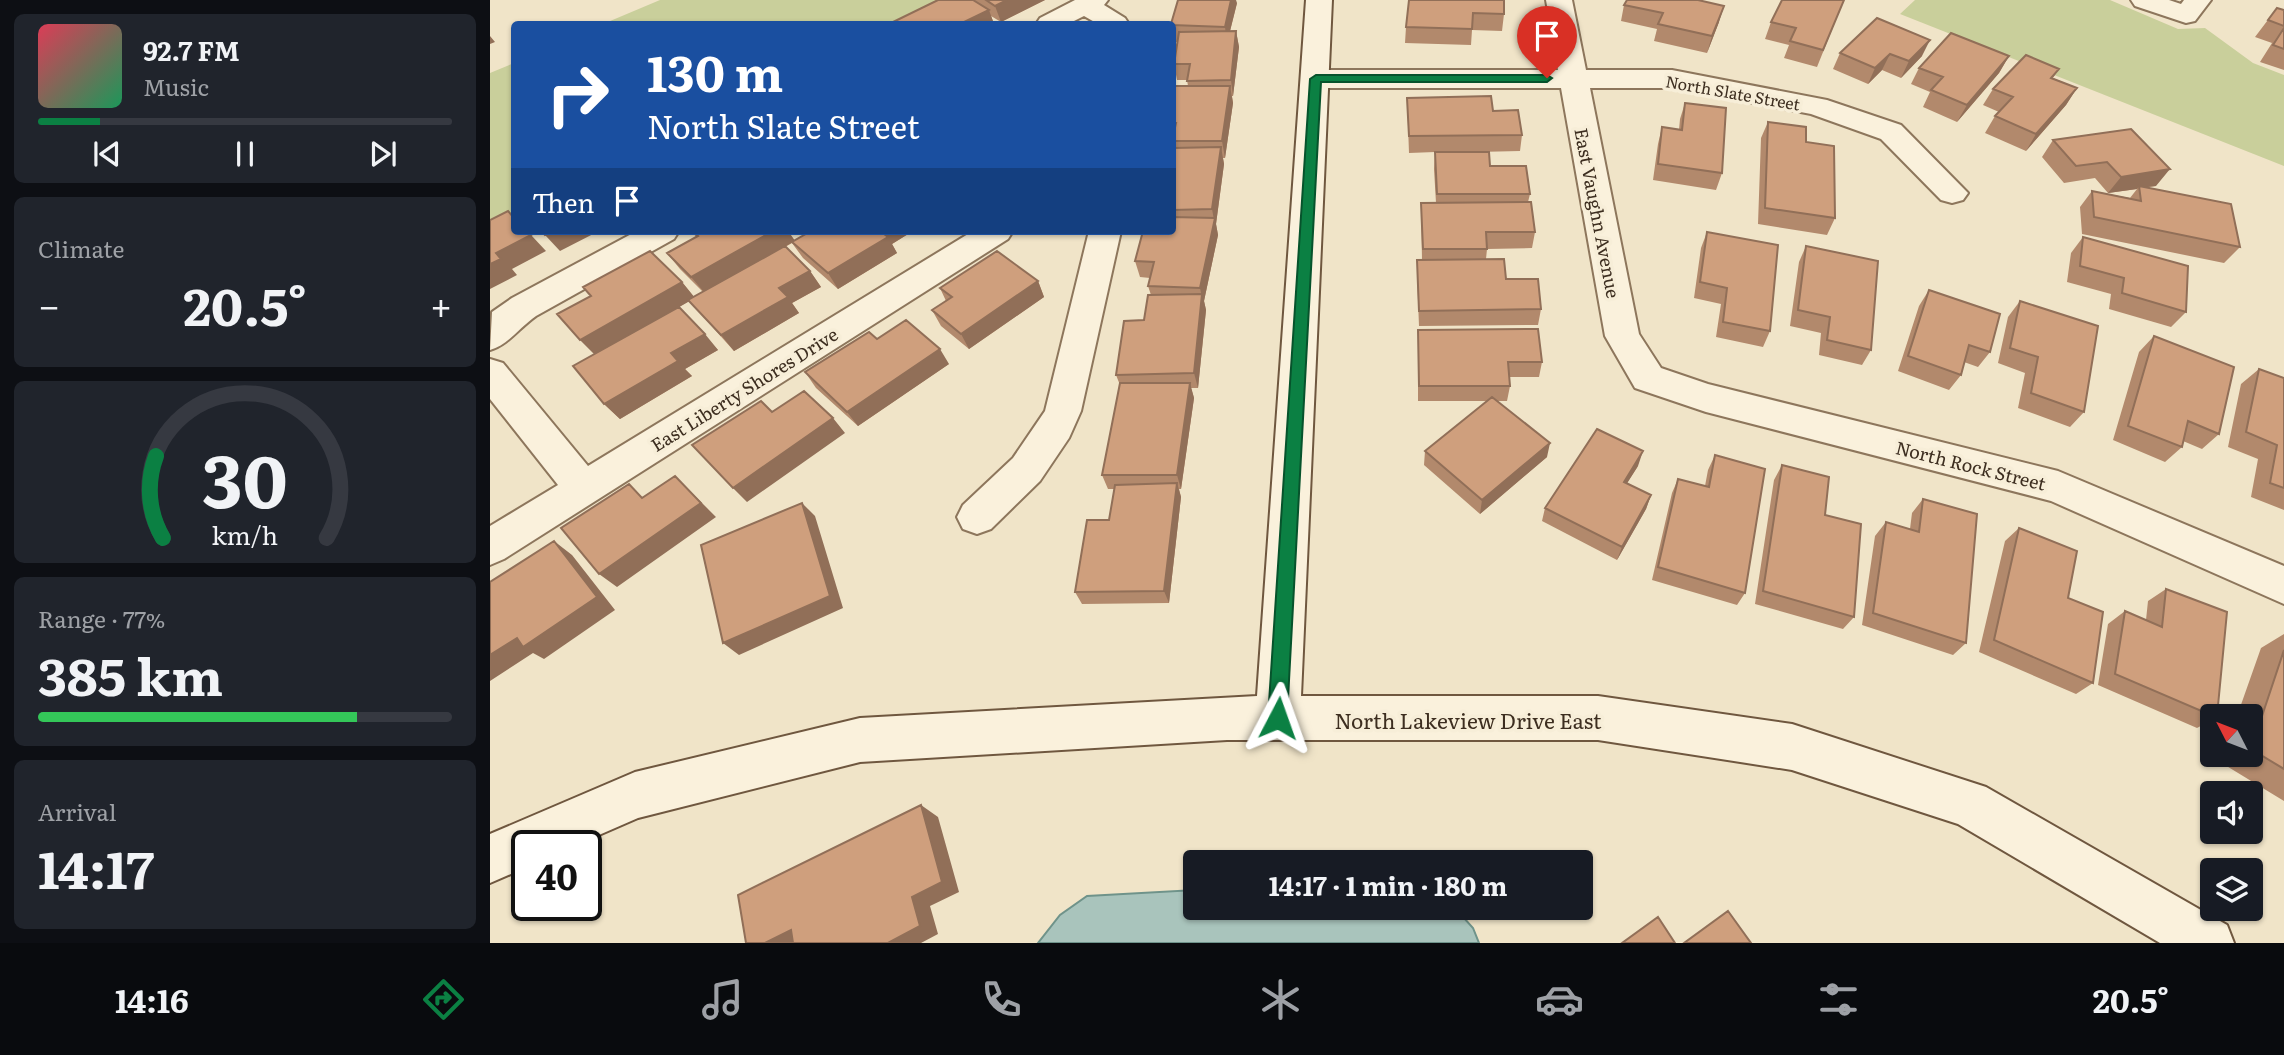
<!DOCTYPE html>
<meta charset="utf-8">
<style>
body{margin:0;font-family:Literata,serif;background:#20242c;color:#f1f3f6;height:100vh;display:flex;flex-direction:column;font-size:26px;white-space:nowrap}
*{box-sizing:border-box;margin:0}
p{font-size:23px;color:#9ea1a6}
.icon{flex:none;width:38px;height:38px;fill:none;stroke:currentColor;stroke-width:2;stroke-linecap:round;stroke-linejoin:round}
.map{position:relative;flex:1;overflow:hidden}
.panel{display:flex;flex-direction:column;gap:14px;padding:14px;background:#0d0f14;width:490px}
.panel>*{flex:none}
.top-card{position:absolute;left:21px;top:21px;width:665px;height:214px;border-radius:7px;box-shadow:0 2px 5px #0004;background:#1a4fa0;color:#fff;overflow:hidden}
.needle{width:46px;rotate:312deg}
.buttons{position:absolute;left:1710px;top:704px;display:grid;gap:14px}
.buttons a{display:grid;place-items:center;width:63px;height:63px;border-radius:7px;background:#171b24;box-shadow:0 2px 5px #0004;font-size:35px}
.speed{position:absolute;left:21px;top:830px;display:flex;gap:14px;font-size:35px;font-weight:700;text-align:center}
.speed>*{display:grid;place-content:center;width:91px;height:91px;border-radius:50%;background:#171b24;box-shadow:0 2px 5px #0004;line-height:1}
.speed .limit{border:4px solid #111;border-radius:10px;background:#fff;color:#111}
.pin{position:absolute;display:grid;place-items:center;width:60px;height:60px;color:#fff;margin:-72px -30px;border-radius:50% 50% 50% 0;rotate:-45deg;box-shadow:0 0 7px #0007}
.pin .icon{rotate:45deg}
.me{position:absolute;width:77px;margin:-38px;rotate:4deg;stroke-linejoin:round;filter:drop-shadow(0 0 5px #0008)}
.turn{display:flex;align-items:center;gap:24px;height:147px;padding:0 21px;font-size:32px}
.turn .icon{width:91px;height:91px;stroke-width:2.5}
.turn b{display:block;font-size:49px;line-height:60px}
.then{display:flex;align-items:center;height:66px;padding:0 21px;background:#0003;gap:14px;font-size:26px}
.big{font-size:52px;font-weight:700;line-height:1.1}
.panel .widget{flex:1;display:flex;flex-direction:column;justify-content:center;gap:10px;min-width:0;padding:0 24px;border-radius:10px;background:#20242c}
.panel .dial{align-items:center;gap:0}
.dial svg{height:182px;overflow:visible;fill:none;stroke:#363941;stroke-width:7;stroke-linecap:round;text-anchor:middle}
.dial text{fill:#f1f3f6;stroke:none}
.song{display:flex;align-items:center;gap:21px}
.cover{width:84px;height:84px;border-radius:10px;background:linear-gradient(135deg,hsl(350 70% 55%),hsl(150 70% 35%))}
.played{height:7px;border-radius:4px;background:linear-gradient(90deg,#0b8043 15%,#363941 15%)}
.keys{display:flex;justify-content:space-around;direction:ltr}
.heat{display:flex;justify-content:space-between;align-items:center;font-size:38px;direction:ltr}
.charge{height:10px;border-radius:5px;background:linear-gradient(90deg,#34c759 77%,#363941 0)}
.trip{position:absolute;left:693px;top:850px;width:410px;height:70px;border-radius:7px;background:#171b24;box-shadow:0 2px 5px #0004;font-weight:700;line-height:70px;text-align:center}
.dock{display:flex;height:112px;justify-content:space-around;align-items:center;background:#090b0e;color:#9ea1a6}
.dock .icon{width:49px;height:49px}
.dock .selected{color:#0b8043}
.dock b{font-size:32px;color:#f1f3f6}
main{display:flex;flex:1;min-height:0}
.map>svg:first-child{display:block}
.green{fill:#c9cf9b}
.water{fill:#a9c4bc;stroke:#6f938a;stroke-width:2}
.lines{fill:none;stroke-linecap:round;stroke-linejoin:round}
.street-casing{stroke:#8d765c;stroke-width:4}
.secondary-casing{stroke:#6f573f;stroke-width:4}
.street{fill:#faf1dc;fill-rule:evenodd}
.secondary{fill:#faf1dc;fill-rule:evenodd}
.wall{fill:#b2896c}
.shaded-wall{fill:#916f58}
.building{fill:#cf9f7d;stroke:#916f58;stroke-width:2}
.route{fill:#0b8043;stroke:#07532c;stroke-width:2}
.labels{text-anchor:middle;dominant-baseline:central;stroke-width:7;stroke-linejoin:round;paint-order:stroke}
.far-street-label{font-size:16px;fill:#3d2e20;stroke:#f7eed8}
.street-label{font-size:18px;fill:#3d2e20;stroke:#f7eed8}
.near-street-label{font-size:21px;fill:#3d2e20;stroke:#f7eed8}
</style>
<main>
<section class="panel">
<div class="widget">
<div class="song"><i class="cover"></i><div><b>92.7 FM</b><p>Music</p></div></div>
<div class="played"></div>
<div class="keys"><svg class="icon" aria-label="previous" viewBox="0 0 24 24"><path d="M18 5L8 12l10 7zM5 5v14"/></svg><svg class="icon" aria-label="pause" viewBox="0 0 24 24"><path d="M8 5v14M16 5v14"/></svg><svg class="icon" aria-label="next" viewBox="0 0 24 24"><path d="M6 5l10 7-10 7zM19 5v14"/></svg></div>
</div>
<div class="widget"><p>Climate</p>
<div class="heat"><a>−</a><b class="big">20.5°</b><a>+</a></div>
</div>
<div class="widget dial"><svg viewBox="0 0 100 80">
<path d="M14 69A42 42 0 1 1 86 69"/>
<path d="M14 69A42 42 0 0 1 11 33" stroke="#0b8043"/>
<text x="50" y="56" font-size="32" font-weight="700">30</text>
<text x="50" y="72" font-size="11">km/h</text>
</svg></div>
<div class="widget"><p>Range · 77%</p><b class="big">385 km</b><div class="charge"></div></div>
<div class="widget"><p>Arrival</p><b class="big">14:17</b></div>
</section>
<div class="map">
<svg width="1794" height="943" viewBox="0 0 1794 943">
<rect width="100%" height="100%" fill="#f0e4c8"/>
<path class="green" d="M170,0H453L404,24H113Z
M1425,0H1620L1688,29L1715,28L1763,63L1794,75V166L1410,14Z
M24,63V213L0,226V73Z"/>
<path class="water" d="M705,890V908H965L983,928L989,943H548L570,915L597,896Z"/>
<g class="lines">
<defs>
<path id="street" d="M585,0H618L614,5L635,18L639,24H608L594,16L578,24H546L550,18Z
M1056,0H1082L1096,70H1182L1337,100L1411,125L1478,193L1473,200L1462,203L1451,200L1391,139L1321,114L1182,88H1100L1149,334L1171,368L1218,384L1568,471L1794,566V604L1561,501L1216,412L1145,388L1115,336L1071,88H826L816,85L812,79L816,73L826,70H1068Z
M1641,0H1679L1691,4L1694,0H1721L1705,21L1696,23L1645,6Z
M147,231H189L184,239L46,316C30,327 18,345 0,350L2,312L22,298Z
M483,231H523L518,239L14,559L0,565V526L68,485L0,399V359L13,363L98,466Z
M599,231H631L591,411L579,438L550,481L501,529L487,534L473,529L467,517L473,505L523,458L555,411Z"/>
<path id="secondary" d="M816,0H842L811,696H1108L1302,724L1496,787L1737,925L1744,943H1670L1468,824L1302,770L1108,740H737L370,762L148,818L86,845H37V867L0,883V834L145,772L370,718L767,696Z"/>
</defs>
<use href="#street" class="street-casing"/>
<use href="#secondary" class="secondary-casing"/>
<use href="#street" class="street"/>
<use href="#secondary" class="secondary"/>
</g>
<path class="wall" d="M448,0H555L511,22L501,16L504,24H400Z
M919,0L1014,14L1012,31L982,30L981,45L915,43L916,27Z
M1354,0L1327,67L1294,58L1299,45L1275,39L1281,22Z
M747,3L740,31H746L749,47L743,96H742L743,103L735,158H733L734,164L726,224L728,235L714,301L716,310L708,388H701L704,398L691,489H689L691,497L679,603L592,604L585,592L619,520L624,489H618L612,475L630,385L626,375L654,320L661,295L658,286L660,278L650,277L645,261L682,231V153L684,148L682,142V86H698L697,80H687L684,64L688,42H684L682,24Z
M1134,5L1229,22L1217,53L1164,41L1167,29L1131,21Z
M1787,8L1794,10V70L1770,62L1782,43L1765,37Z
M1387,18L1432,56L1411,78L1392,70L1378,84L1343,69L1350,53Z
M1519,56L1509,73L1467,122L1433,107L1440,92L1421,84L1429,68Z
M1569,69L1563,78L1587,88L1576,105L1536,151L1495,133L1505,116L1509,112L1493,105L1503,89Z
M917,98L1003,111L1032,135L1030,151L987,152L1000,166L1040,194L1038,202L1045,232L1042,248L997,249L996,259L1016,279L1051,309L1048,325L929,326L927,276V260H932L931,203H946L944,169L945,152L919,153Z
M1195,103L1232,173L1226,190L1163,180L1168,144L1172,127L1189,130L1190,119Z
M1278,122L1316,142L1345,218L1337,235L1268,224L1271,138Z
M1641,129L1666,186L1657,187L1750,247L1734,263L1592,234L1590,207L1602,191L1640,198L1647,189L1618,193L1605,178L1574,183L1552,157L1563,140Z
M202,231H298L305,241L315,235L310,231H423L402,244L407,253L348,289L313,258L302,243L295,247L320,271L331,287L302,303L309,313L244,351L199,301L189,307L228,350L195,369L202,376L130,419L114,404L104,354L192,282L204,297L213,292L190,269L177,253L206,237Z
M1217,232L1280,331L1273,347L1226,337L1231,304L1204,298L1211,248Z
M1593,237L1696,312L1681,327L1619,309L1621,294L1577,282L1581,253Z
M1316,246L1381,350L1372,365L1329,355L1331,333L1300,326L1309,262Z
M548,281L554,297L479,349L451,326L442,310L456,301L450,288Z
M1439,290L1500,352L1488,367L1474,362L1471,375L1459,390L1408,371L1429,306Z
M1530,301L1594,412L1580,427L1528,408L1535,373L1508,363L1518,317Z
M928,330L1052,362L1049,377H1019L1020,386L1017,401H1006L1057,457L990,514L934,465L935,451L998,401H928Z
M1664,336L1729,434L1712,449L1693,441L1692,447L1675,462L1623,440L1649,352Z
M459,364L368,426L326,388L315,372Z
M1769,369L1794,378V510L1761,497L1768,459L1738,447L1751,384Z
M1225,455L1255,593L1247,605L1162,580L1182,493L1188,479L1215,486L1218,470Z
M1292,465L1335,515L1364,617L1353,629L1265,604L1284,480Z
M1148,466L1137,483L1161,495L1156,509L1127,560L1052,521L1055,508Z
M1433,499L1476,643L1463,655L1372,625L1385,536L1396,522L1420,529L1422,513Z
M1529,528L1578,598L1603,683L1586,694L1489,652L1515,541Z
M1676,589L1722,716V720L1707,728L1608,685L1618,624L1635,611L1656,620L1658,601Z
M1794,634V801L1730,762L1733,754H1760V716H1747L1771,648Z"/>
<path class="shaded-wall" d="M517,0H555L511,22L505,6Z
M741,0H746L747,3L737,43L735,27Z
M1234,6L1229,22L1217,53L1222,36Z
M499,10L504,24H470Z
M746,31L749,47L743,96L741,80Z
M0,36L5,42L0,44Z
M1440,40L1432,56L1411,78L1419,61Z
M1400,54L1392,70L1378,84L1385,68Z
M1519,56L1509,73L1467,122L1477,105Z
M740,86L743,103L735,158L732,141Z
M1587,88L1576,105L1536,151L1546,134Z
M731,147L734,164L726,224L728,235L714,301L716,310L708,388L704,373L712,298L710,288L724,220L722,209Z
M1680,169L1666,186L1650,188L1649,186L1647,189L1618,193L1631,177Z
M63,231H109L70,251L55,235Z
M283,231H298L305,241L214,292L201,277Z
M389,231H423L402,244L407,253L348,289L338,273Z
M41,235L56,251L22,269L27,275L0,289V264L6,253Z
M320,271L331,287L302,303L309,313L244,351L231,335L289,288Z
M548,281L554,297L479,349L471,334Z
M192,282L205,298L105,355L90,340Z
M215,334L228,350L195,369L202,376L130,419L114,404L181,353Z
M450,349L459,364L368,426L357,412Z
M700,383L704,398L691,489L687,475Z
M343,418L355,433L257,502L243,488Z
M1060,443L1057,457L990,514L992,500Z
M1153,451L1148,466L1129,496L1134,482Z
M185,476L226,517L127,587L109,574Z
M687,483L691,497L679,603L674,591Z
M1161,495L1156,509L1127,560L1132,547Z
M312,503L325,516L353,608L249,655L233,643Z
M64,541L82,555L125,610L54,659L43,653L0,681V655Z
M431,805L448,817L469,892L440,906L448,934L431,943H398L422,897Z
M301,930L314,943H275Z"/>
<path class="building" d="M448,0H483L499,10L470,24H399Z
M496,0H517L505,6Z
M688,0H741L735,27L682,25L681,24Z
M919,0H1014V14L983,13L982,29L916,27Z
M1137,0H1208L1234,6L1222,36L1168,24L1173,13L1134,5Z
M1292,0H1354L1333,50L1300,41L1306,28L1281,22Z
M1787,8L1794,10V26L1778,20Z
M1387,18L1440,40L1419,61L1400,54L1385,68L1350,53Z
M1794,28V49L1783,45Z
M746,31L741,80L697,81L700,64H684L689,32Z
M1461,33L1519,56L1477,105L1441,90L1453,77L1429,68Z
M1536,55L1569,69L1561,78L1587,88L1546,134L1505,116L1523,97L1503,89Z
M682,86H740L732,141H682L686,123H682Z
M1001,96L1003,111L1028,110L1032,135L919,136L917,98Z
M1195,103L1236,108L1232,173L1168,164L1172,127L1192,130Z
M1278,122L1316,127V142L1344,146L1345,218L1275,208Z
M1641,129L1680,169L1631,177L1617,162L1586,166L1563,140Z
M731,147L722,209L682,210L683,148Z
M945,152H999L1000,166H1036L1040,194H947Z
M1649,186L1741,204L1750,247L1604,217L1602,191L1651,201Z
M1041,202L1045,232H996L997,249H933L931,203Z
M18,211L24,218V231H37L41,235L6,253L11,259L0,264V220Z
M682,217L725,218L710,288L658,286L664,262L645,261L653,231H682Z
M51,231H63L55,235Z
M203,231H283L201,277L177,253L208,236Z
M321,231H390L398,237L338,273L302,242Z
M1217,232L1288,245L1280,331L1233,322L1237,288L1210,282Z
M1593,237L1698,266L1696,312L1632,293L1634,278L1590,266Z
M295,246L320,271L289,288L298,297L231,335L198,300Z
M1316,246L1388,261L1381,350L1337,340L1340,317L1308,310Z
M160,251L192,282L90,340L67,314L101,296L93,287Z
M507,251L548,281L471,334L442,310L462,297L450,288Z
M1014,259L1016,279H1048L1051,309L929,311L927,260Z
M1439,290L1510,314L1500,352L1479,345L1471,375L1418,356Z
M712,294L704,373L626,375L634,321L654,320L658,295Z
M1530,301L1608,326L1594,412L1541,393L1548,357L1520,348Z
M189,307L215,334L181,353L188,361L114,404L83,366Z
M416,320L450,349L357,412L315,372L379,332L387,339Z
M1048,329L1052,362H1018L1020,386H929L928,330Z
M1664,336L1744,367L1729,434L1698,421L1692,447L1638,426Z
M1769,369L1794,378V488L1780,483L1787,445L1756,432Z
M630,383H700L687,475H612Z
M314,391L343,418L243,488L202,445L271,401L282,412Z
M1002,397L1060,443L992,500L935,451Z
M1107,429L1153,451L1134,482L1161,495L1132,547L1055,508Z
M1225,455L1275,469L1255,593L1168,567L1188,479L1219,487Z
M1292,465L1339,477L1335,515L1371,524L1364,617L1273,591Z
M185,476L211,503L109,574L71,528L139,484L152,498Z
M687,483L674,591L585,592L597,520H619L625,485Z
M1433,499L1487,514L1476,643L1383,613L1396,522L1429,532Z
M312,503L340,596L233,643L211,545Z
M1529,528L1587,551L1578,598L1613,612L1603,683L1504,640Z
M64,541L107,597L33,647L27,638L0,655V582Z
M1676,589L1737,612L1727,716H1723L1625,674L1635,611L1672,627Z
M1794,650V769L1761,749Z
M431,805L452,882L422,897L430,926L398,943H303L301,930L275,943H256L248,895Z
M1238,911L1261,943H1194Z
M1168,917L1185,943H1132Z"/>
<path class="route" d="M826,75H1057L1062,78L1057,82H831L797,718L794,724L788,727L781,724L778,718L820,79Z"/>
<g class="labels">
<g class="far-street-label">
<text transform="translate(1243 92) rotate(10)">North Slate Street</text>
</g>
<g class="street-label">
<text transform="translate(1108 213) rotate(79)">East Vaughn Avenue</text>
<text transform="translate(254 389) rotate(-32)">East Liberty Shores Drive</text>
<text transform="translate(1481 465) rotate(14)">North Rock Street</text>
</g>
<g class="near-street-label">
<text x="978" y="719">North Lakeview Drive East</text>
</g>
</g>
</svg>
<div class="buttons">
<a><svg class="needle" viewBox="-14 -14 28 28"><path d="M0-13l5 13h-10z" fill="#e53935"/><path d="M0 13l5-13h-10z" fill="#9ea1a6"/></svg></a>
<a><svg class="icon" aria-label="sound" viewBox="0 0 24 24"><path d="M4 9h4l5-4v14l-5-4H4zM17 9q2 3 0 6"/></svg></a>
<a><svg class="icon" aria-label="layers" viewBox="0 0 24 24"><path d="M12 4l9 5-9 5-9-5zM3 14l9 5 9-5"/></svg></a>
</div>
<div class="speed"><div class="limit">40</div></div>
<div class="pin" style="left:1057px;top:78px;background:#d93025"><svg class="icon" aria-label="arrive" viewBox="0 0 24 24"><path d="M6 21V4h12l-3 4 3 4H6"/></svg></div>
<svg class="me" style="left:788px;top:718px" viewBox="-20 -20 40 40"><path d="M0-17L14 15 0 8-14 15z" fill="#0b8043" stroke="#fff" stroke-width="4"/></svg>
<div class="trip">14:17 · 1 min · 180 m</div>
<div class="top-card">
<div class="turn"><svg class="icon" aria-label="right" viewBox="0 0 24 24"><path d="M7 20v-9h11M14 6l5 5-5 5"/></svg><div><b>130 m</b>North Slate Street</div></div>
<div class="then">Then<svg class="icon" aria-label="arrive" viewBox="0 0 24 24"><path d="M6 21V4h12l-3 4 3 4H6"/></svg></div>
</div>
</div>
</main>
<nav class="dock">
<b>14:16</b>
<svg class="icon selected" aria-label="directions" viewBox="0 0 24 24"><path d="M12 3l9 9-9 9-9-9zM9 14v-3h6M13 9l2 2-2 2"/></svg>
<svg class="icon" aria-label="music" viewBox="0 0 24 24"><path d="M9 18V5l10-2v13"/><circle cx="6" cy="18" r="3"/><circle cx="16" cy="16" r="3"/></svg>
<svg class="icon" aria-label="phone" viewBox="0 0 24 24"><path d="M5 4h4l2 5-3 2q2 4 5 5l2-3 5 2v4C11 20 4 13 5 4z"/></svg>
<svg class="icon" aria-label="climate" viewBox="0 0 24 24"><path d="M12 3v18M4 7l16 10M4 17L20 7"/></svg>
<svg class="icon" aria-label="car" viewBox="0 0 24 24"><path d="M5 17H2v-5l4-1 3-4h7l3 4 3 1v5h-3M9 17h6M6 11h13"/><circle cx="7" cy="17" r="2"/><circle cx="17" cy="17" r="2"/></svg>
<svg class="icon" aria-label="filters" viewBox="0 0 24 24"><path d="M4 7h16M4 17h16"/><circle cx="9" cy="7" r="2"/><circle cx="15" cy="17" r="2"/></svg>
<b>20.5°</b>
</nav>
